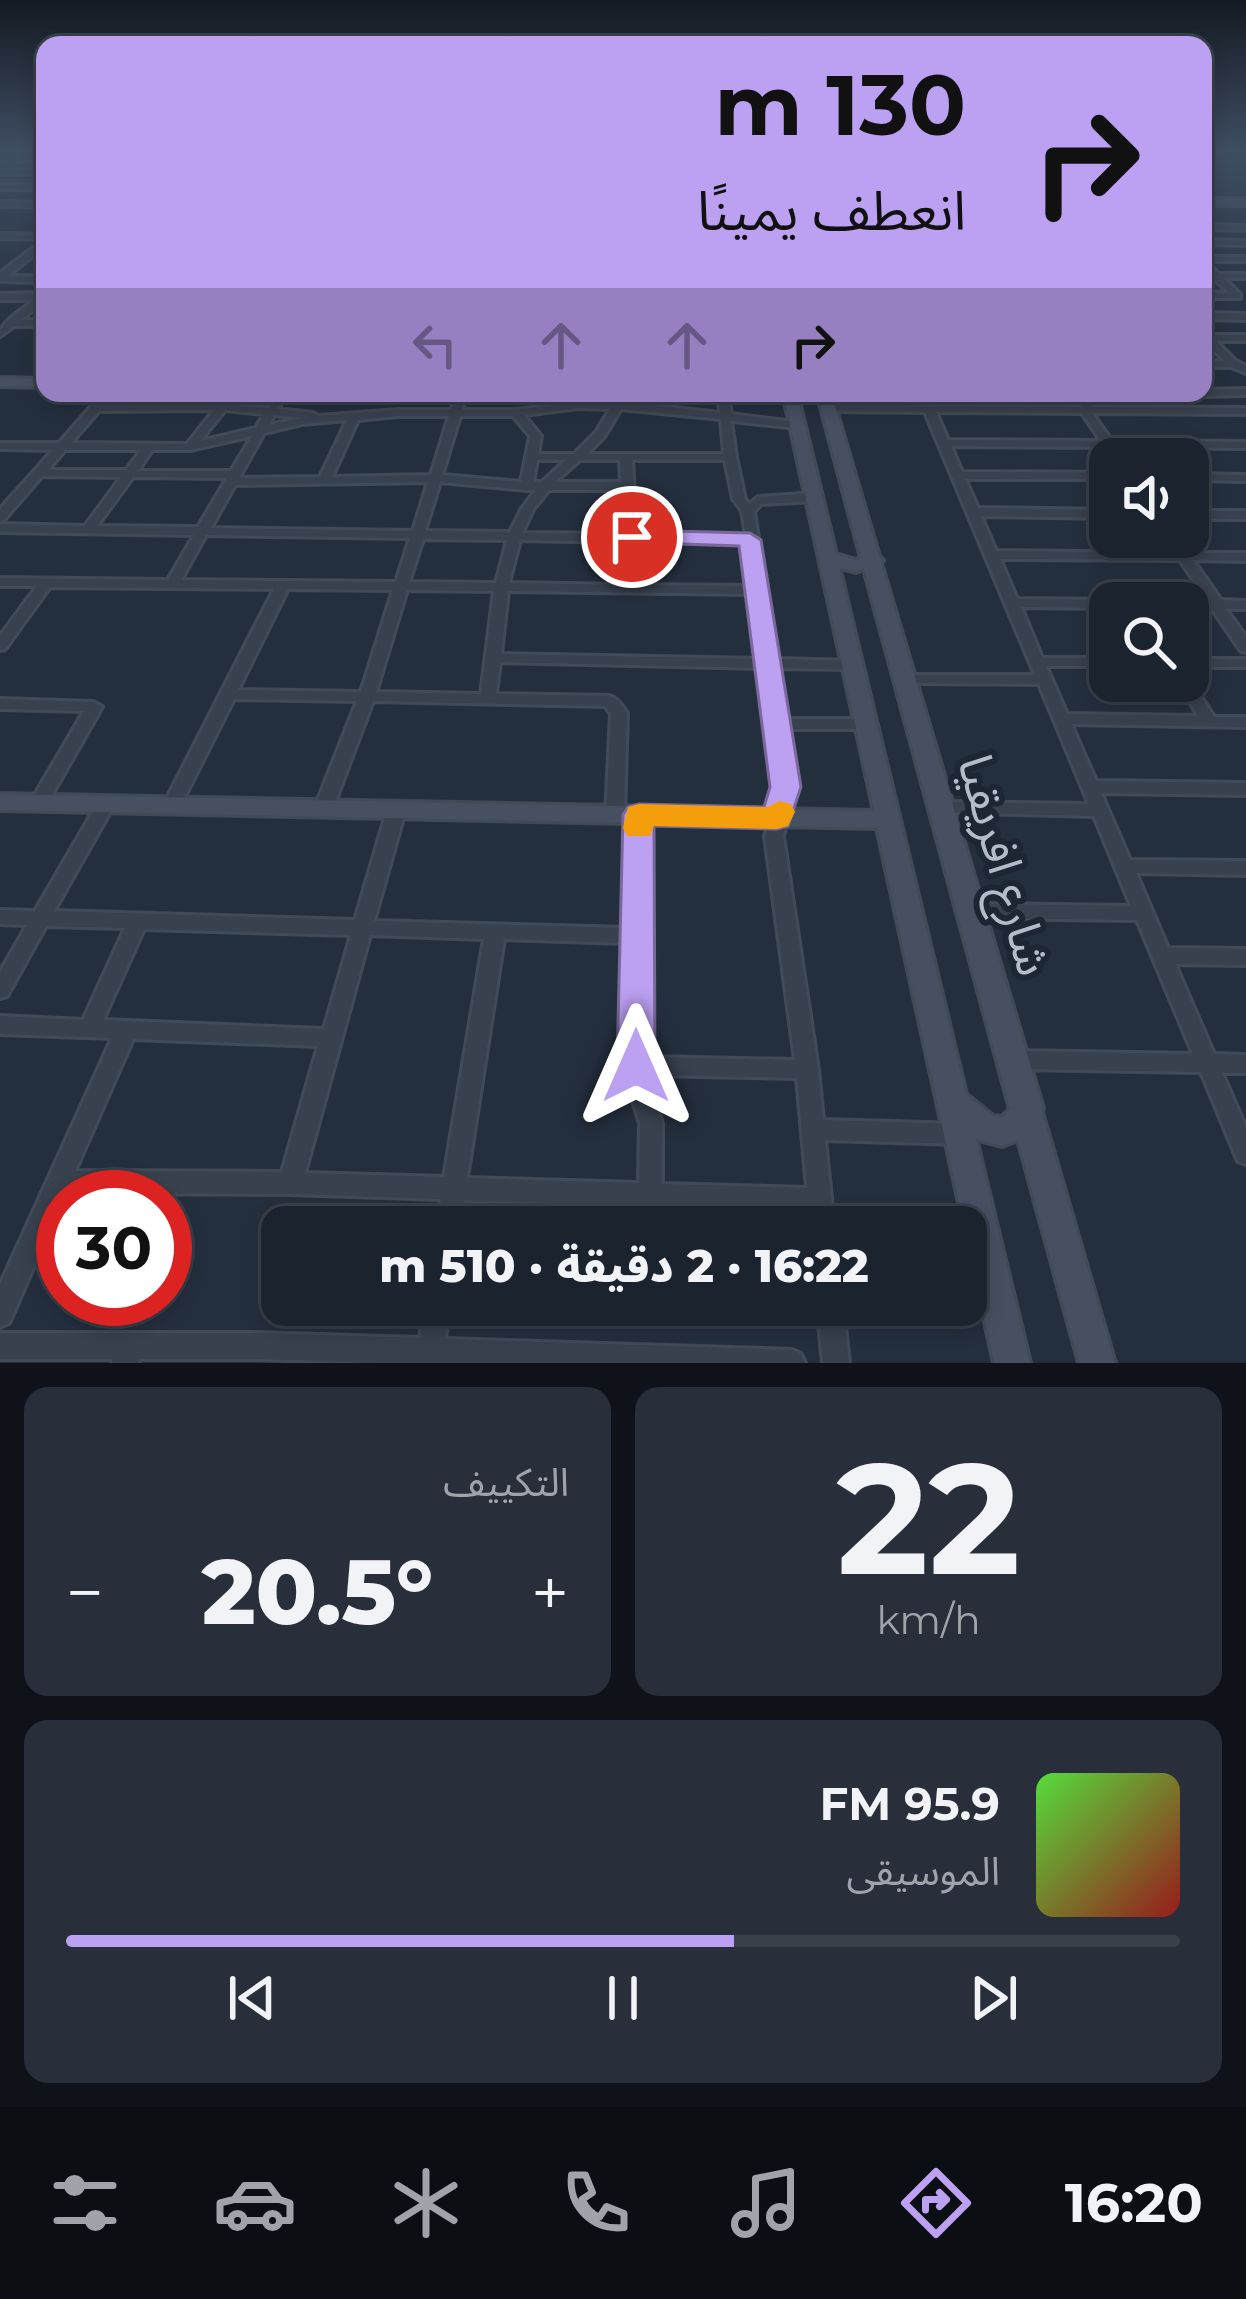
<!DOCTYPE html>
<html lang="ar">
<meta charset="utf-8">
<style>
body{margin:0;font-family:Montserrat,"Noto Sans Arabic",sans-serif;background:#282f3a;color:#f1f3f6;direction:rtl;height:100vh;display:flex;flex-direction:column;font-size:45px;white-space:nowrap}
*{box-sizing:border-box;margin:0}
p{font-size:39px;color:#a0a4aa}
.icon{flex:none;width:66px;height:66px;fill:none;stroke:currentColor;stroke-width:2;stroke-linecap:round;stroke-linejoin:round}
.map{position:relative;height:1363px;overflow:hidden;direction:ltr}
.side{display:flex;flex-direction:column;gap:24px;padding:24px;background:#0f1319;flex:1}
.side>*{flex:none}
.hud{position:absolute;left:36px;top:36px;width:1176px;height:366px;border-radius:24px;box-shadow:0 6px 18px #0003,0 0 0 3px #39404a;direction:rtl;background:#bca0f2;color:#111;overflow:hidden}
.fabs{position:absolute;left:1089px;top:438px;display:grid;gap:24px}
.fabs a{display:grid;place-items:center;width:120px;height:120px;border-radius:24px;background:#1b232e;box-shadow:0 6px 18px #0003,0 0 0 3px #39404a;font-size:60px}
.speed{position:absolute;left:36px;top:1170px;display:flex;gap:24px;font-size:60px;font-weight:700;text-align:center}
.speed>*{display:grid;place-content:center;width:156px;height:156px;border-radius:50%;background:#1b232e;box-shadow:0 6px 18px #0003,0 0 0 3px #39404a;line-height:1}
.speed .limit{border:18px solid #d22;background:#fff;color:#111}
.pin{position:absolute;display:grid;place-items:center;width:102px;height:102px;color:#fff;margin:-51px;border:6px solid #fff;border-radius:50%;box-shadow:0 3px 12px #0007}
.me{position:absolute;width:132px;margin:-66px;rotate:0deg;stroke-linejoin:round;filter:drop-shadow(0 0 9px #0008)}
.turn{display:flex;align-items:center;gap:42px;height:252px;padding:0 48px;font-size:54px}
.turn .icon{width:156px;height:156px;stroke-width:2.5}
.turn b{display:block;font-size:84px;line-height:102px}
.lanes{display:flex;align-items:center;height:114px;padding:0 48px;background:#0003;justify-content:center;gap:60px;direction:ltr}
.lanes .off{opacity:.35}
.big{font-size:90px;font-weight:800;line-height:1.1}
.side .widget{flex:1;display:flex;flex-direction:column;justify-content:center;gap:18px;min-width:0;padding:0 42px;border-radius:24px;background:#282f3a}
.side .dial{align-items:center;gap:0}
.dial b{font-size:156px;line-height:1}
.song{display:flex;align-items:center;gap:36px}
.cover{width:144px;height:144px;border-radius:18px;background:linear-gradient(135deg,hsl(110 70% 55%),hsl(0 70% 35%))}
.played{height:12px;border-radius:6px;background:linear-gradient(90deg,#bca0f2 60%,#39404a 60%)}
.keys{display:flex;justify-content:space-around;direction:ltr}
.heat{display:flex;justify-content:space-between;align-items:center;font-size:66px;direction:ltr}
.side .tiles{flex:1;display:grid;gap:24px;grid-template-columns:1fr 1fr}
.widget:last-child{grid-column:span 2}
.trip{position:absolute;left:261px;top:1206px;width:726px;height:120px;border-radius:24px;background:#1b232e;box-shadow:0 6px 18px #0003,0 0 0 3px #39404a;font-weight:800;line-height:120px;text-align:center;direction:rtl}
.menu{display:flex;height:192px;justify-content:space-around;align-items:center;background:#0b0e12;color:#a0a4aa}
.menu .icon{width:84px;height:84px}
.menu .active{color:#bca0f2}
.menu b{font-size:54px;color:#f1f3f6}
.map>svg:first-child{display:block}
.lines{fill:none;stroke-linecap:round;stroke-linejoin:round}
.street-casing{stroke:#414a57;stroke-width:6}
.secondary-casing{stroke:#414a57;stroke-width:6}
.street{fill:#38414e;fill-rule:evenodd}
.secondary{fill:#465061;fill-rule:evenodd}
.route{fill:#bca0f2;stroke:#7a689d;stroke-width:3}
.slow{fill:#f59e0b}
.labels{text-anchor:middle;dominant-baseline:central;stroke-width:12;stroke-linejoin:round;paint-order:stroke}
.near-street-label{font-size:48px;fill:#b4bcc9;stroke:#1d2633}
</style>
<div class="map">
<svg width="1246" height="1363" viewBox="0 0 1246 1363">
<rect width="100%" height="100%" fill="#242f3e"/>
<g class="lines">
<defs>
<path id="street" d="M37,151L45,152L0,170V166Z
M0,170H45V174H0Z
M0,185H45V189H0Z
M0,202L45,203V207L0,206Z
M1203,225L1246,226V230L1203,229Z
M0,234L45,235V239L0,238Z
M1203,240L1246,241V245L1203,244Z
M42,241H45V247L7,276H45V282L0,281V273Z
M1203,257H1246V261H1206L1219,274H1246V278H1224L1240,294V298H1203V292L1229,293L1203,268Z
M45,293V300L21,320H45V326H14L0,336C0,321 22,311 34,300H0V294Z
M1203,313L1246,314V320L1203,319Z
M1203,330L1210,335H1246V341H1216L1236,361L1246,366V373L1231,367H1203V361H1225L1203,340Z
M1246,389V395L1203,396L1198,393H1203V390Z
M103,393H114L104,405L222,404L268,408L277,393H287L278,409L313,413L318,416L398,410H451L457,393H467L462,410H516L578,402L641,404L720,413L718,393H728L731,414L802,423L803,425L798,428L731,421L736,457L745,499L749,504L758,497L815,493L821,497L815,501L761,504L754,512L777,659L853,661L860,665L853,669L778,668L785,719H865L873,724L865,729H786L792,777V800L783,836L818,1069L823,1120L960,1124L968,1127L971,1134L968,1141L960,1144L825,1140L834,1227H810L809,1211L464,1200L460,1227H436L441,1199L290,1194L66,1193L9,1323L0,1327V1285L112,1038L0,1034V1016L83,1020L125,928L46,926L7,996L0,998V972L27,925L0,924V910L35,911L99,801H111L114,805L54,911L355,920L387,811L390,807H402L405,811L374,921L628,928L630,815L633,811H645L648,815L646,1057L795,1060L765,836L776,800V777L763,668L500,662L496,694L609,696C617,698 622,706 627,713L624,815L621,819H609L606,815L611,714L605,706L373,701L332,810L329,814H317L314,810L357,701L234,699L178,810H166L163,806L274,589L50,587L5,649L0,650V636L37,586H0V578L168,580L194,535L0,532V524L85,526L121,477L42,476L4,520L0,521V509L53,450L0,449V443H59ZM578,408L610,409L596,432L574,454H538L541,436L524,415ZM621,409L721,419L724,454H587L604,437ZM214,410L187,444L71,443L99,411ZM225,410L264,414L256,428L200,441ZM274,415L301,418L269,425ZM398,416H449L431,475L332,477L358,420ZM460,416H513L530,436L521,482L442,475ZM347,420L320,477L239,478L264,433L302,424ZM252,436L231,471H138L152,450H190ZM65,450H141L126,470H48ZM537,460H566L542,482H533ZM620,460L621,482H555L580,460ZM632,460H725L733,499L742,511L746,536L636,534ZM133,477L227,478L198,527L97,526ZM428,482L413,531L211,528L235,485ZM440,482L526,490H536L522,508L510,532L425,531ZM549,490H621L623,534L522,533L534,508ZM206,535L410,538L396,582L181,580ZM423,539L507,540L496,583L409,582ZM520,540L623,542L625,585L509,583ZM636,542L747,544L754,586L638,585ZM288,589L393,590L361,692L238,690ZM407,590L494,591L481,694L376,692ZM508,591L755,594L762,659L501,654ZM144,929L351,935L324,1029L103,1020ZM370,935L484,939L444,1177L305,1173ZM504,939L627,943L624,1050L626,1080L640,1123L639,1183L467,1178ZM133,1039L318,1046L282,1172L75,1171ZM647,1075L797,1078L807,1188L662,1184V1123Z
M1084,393H1094L1091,407L1246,408V414L1092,413L1112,441L1246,442V448L1117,447L1125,459H1113L1105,447L951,446L962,472L1110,473V479H965L978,508L1110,510V518L981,516L996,551L1175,553L1165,537H1177L1188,553H1246V561L1193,560L1221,600L1246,601V609H1226L1246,637V652L1241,651L1212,609L1188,608V603H1182L1188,600H1207L1180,560L1000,559L1017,599L1110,600L1116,603H1110V608L1021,607L1042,658H1110V666H1046L1067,714L1198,716L1178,681H1188V677L1214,717H1246V727L1071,724L1096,781L1246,783V795L1101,793L1130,860L1246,861V875L1136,873L1168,948L1246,949V965L1175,964L1214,1054L1246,1055V1073H1222L1246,1128V1164L1238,1161L1201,1072L1014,1069L1006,1066L1003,1060L1006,1054L1014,1051L1193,1054L1137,920L972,918L965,916L963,911L965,906L972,904L1131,906L1094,816L936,812L933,808L936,804L942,802L1089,804L1039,684L906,683L899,679L906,675H1035L925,412L828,411L823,408L828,405L1081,407ZM936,412L1082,413L1101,441L948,440Z
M1188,474L1246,475V481L1188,480Z
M1188,511H1246V519H1188Z
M1188,659H1246V667H1188Z
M0,699L94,702L102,707L45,807H33L30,803L84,711L0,709Z
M424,1305H450L445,1339L792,1350L801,1354L805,1363H382L256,1359H140L138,1363H112L113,1359H0V1333H256L420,1338Z
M817,1305H843L849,1363H823Z"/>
<path id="secondary" d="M13,151H25L0,163V157Z
M1203,199H1246V205H1203Z
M0,378L45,379V387L0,386Z
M783,393H797L836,554L856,560L861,558L817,393H831L879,556L883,560L881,563L1043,1108L1042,1112L1115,1363H1079L1018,1140L1002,1146L976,1139L1030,1363H994L877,828L0,810V794L874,811ZM839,567L856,572L864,569L1010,1109L1002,1117L993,1116L966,1094Z"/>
</defs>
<use href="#street" class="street-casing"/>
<use href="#secondary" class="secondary-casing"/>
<use href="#street" class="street"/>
<use href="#secondary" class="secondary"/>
</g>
<linearGradient id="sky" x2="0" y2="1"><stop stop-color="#141a22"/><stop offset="0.44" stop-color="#3f4d63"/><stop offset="1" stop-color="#3f4d63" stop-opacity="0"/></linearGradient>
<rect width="1246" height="342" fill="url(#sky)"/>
<path class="route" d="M632,530L750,533L761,540L801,787L788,826L777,829L654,826L655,1066L650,1078L636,1083L622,1078L617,1066L623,815L628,807L639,804L764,807L770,787L739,546L624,542V532Z"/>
<path class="slow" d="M780,801L791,804L795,812L788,826L777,829L654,826L650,836H627L623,828L628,807L639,804L767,807Z"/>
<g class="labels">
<g class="near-street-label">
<text transform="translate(1005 865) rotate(74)">شارع افريقيا</text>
</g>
</g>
</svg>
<div class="fabs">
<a><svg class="icon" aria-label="sound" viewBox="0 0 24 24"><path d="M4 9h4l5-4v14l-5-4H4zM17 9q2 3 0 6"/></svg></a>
<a><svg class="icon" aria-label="search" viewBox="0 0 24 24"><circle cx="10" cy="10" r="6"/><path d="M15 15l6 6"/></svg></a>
</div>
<div class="speed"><div class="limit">30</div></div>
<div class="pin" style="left:632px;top:537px;background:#d93025"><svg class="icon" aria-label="arrive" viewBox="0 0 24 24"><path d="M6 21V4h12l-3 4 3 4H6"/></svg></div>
<svg class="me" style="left:636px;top:1066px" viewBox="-20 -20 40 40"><path d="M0-17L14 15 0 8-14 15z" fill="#bca0f2" stroke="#fff" stroke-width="4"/></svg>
<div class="trip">16:22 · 2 دقيقة · 510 m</div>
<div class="hud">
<div class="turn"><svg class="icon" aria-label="right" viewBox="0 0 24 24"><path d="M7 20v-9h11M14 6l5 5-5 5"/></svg><div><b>130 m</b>انعطف يمينًا</div></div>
<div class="lanes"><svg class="icon off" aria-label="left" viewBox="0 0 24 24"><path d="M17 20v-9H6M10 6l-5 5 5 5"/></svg><svg class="icon off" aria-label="ahead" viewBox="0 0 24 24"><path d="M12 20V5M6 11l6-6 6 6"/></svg><svg class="icon off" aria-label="ahead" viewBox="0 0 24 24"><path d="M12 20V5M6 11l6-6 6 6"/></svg><svg class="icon" aria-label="right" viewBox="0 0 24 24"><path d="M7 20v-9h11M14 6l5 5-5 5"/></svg></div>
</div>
</div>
<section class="side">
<div class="tiles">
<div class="widget dial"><b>22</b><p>km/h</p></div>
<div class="widget"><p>التكييف</p>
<div class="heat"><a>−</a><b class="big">20.5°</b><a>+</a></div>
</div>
<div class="widget">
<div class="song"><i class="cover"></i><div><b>95.9 FM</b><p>الموسيقى</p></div></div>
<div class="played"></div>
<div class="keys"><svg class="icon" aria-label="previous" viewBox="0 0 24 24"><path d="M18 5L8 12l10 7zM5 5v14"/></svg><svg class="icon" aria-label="pause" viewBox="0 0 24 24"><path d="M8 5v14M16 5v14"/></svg><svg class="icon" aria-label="next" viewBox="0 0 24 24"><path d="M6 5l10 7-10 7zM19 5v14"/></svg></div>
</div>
</div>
</section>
<nav class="menu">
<b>16:20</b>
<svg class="icon active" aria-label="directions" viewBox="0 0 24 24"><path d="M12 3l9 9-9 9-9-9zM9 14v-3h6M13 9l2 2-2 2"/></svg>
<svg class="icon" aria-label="music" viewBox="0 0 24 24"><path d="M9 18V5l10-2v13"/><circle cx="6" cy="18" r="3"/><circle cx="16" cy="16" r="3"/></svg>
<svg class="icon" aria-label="phone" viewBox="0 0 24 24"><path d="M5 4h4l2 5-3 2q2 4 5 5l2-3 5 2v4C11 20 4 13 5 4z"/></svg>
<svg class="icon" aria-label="climate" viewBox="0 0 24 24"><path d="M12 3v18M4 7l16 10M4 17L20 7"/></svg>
<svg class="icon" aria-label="car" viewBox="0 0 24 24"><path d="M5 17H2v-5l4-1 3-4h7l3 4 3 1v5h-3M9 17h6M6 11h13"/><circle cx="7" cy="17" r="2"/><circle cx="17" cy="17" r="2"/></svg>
<svg class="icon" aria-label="filters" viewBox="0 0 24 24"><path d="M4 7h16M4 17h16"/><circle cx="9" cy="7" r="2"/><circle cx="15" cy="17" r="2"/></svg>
</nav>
